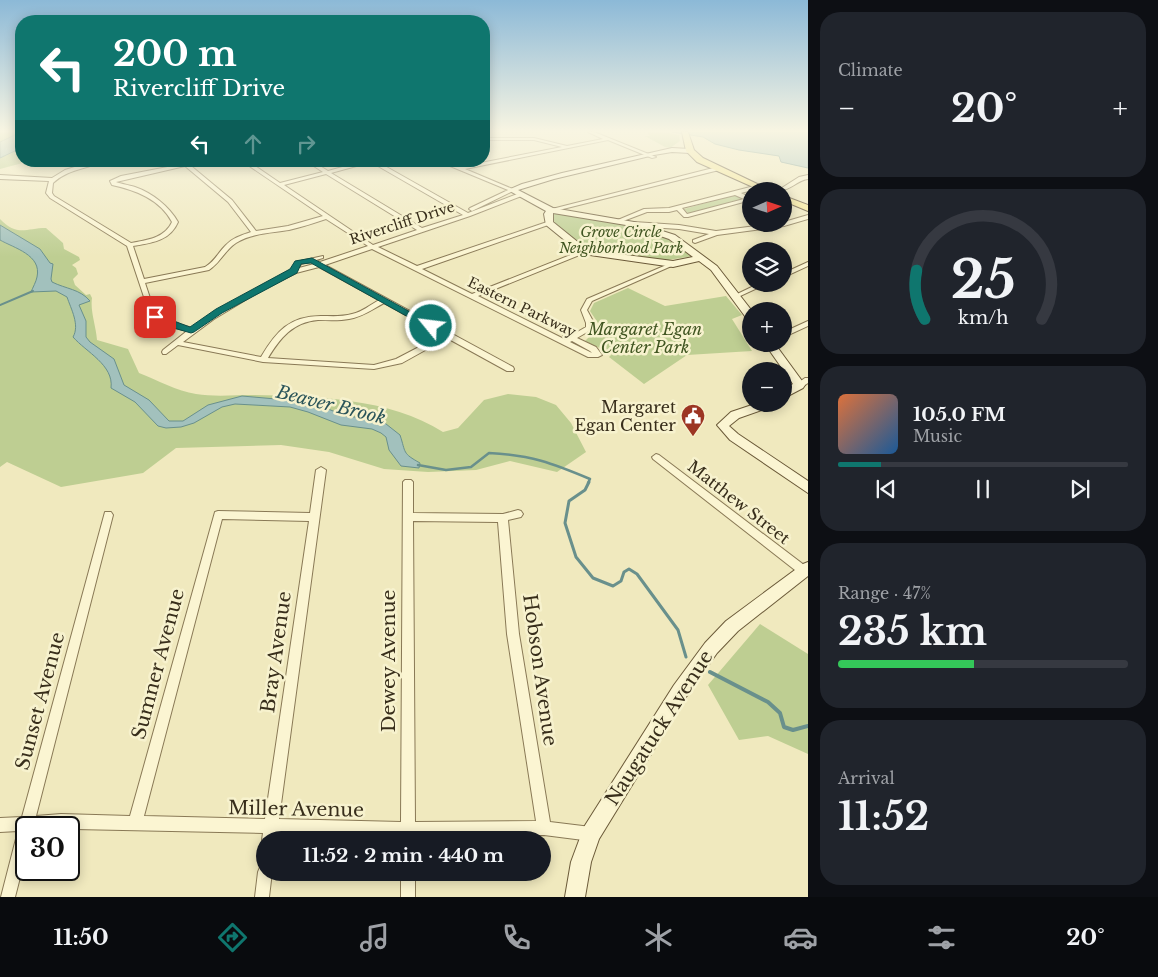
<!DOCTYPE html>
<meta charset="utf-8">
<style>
body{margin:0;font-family:"Libre Baskerville",serif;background:#20242c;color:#f1f3f6;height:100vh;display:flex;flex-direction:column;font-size:19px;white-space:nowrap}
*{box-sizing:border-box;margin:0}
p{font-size:16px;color:#9ea1a6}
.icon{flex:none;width:28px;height:28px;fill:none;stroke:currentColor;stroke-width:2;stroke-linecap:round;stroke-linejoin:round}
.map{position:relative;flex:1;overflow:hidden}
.drawer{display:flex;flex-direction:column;gap:12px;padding:12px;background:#0d0f14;width:350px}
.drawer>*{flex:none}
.hud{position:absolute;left:15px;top:15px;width:475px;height:152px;border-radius:20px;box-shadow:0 2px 12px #0003;background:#0f766e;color:#fff;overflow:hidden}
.needle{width:32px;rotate:87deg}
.buttons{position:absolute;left:742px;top:182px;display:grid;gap:10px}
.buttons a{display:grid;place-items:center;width:50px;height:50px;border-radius:50%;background:#171b24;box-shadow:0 2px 12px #0003;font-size:25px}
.speed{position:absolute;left:15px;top:816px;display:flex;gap:10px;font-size:25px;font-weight:700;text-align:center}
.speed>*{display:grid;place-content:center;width:65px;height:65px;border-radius:50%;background:#171b24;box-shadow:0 2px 12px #0003;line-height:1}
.speed .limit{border:2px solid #111;border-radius:8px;background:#fff;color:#111}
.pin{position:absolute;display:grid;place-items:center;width:42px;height:42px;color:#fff;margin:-21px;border-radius:10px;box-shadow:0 2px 8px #0006}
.me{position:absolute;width:55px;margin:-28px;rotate:299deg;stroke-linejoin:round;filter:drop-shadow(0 0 4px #0008)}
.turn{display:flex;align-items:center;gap:18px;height:105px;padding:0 15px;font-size:22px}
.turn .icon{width:65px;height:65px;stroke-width:2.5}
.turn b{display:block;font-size:35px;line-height:42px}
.lanes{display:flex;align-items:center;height:48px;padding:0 15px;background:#0003;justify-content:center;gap:25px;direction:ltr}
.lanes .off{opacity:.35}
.big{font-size:38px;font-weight:700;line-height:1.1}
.drawer .widget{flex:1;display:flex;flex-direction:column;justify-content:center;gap:8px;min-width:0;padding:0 18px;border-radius:20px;background:#20242c}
.drawer .dial{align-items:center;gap:0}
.dial svg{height:130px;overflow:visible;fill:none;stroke:#363941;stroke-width:7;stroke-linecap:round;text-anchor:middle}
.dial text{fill:#f1f3f6;stroke:none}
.song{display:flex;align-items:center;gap:15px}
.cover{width:60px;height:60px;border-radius:8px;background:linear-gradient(135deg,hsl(20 70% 55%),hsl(210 70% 35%))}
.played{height:5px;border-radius:2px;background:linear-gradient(90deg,#0f766e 15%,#363941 15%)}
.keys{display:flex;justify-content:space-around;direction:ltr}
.heat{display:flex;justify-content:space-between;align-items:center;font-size:28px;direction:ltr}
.charge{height:8px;border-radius:4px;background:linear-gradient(90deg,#34c759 47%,#363941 0)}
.trip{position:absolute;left:256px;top:831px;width:295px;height:50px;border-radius:25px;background:#171b24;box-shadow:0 2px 12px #0003;font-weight:700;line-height:50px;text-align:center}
.menu{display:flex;height:80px;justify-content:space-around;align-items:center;background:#090b0e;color:#9ea1a6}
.menu .icon{width:35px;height:35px}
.menu .active{color:#0f766e}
.menu b{font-size:22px;color:#f1f3f6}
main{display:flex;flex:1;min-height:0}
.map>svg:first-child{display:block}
.green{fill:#bece92}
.water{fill:#a2c1bd;stroke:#69908c}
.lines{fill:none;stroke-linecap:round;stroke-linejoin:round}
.stream-far3{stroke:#69908c;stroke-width:2}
.stream-far2{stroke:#69908c;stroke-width:2.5}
.stream-far1{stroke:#69908c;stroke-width:3}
.stream{stroke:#69908c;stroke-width:4}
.street-casing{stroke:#897956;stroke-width:2}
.secondary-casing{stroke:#6b5a39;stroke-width:2}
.primary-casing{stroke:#57462b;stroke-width:2}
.street{fill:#fbf5d2;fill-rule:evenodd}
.secondary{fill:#fbf5d2;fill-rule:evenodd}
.primary{fill:#f6e793;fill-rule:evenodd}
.route{fill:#0f766e;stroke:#0a4d48}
.labels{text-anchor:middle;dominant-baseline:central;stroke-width:5;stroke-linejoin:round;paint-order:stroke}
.far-street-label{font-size:14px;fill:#382e1b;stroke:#f7f2ce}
.far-park-label{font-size:14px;font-style:italic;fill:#405521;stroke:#f7f2ce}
.park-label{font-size:16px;font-style:italic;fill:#405521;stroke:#f7f2ce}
.poi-label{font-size:16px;fill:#382e1b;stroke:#f7f2ce;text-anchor:end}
.street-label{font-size:16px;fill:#382e1b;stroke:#f7f2ce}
.water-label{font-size:18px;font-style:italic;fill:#2a5459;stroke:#f7f2ce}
.near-street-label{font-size:19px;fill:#382e1b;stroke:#f7f2ce}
</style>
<main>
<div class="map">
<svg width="808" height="897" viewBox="0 0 808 897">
<rect width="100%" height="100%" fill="#f0e9be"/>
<path class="green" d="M0,132H21V161H30L0,169Z
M647,132H664L679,135L680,141L670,148L665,147L645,136H650Z
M734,195L744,199L693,213H688L684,209Z
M555,213L634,226L674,241L693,256L662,261L598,253L588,249L561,231L552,220V215Z
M0,219C17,237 26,228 46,228L63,243L64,249L79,257L80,260L72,265L76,268L78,274L73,279L75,285L86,295L90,294L92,298C90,311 96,326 97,340L128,349L139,373C157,380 177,391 196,394C214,397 235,395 254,395C314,396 390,398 443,432L458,428L484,400L508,394L536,397L556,405L571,423L586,452L557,472L510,461L476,470L428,472L384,469L329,452L281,445L176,448L143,473L61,487L7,462L0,467Z
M628,288L665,306L726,296L742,315L732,319L752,351L687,355L644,384L609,357L612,354L585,341L600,326L590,311L594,303Z
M760,624L808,654V754L768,736L739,740L708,685Z"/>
<path class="water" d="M21,132V148L0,158V142Z
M672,132H808V168L781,162L779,156L739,150L715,144L703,137Z
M0,225L40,249L50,263L53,264L51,279L52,282C66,289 80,289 90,301L79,305L86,321V337L90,342L114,359L124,385L149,400L169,421H183L208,405L242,396L310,402L346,416L381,420L400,435C406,453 402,453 420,463L419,468L401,466L389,450L386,437L381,433L372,429L341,425L308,412L290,407L235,404L222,407L194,423L181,427L166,428L158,426L135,402L111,388C114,365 86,352 73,337C80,325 71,309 67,297L56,291L31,292C33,287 36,282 37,277C42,255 14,248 0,240Z"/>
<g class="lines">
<path class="stream-far3" d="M0,305L33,291"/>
<path class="stream-far2" d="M418,465L446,470L471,467L489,453C531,455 552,463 590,479L588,483"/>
<path class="stream-far1" d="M589,482L585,490L569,501L565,523L576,557L593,578L613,586L621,581L624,572L629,569L637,574L678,630L686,657"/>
<path class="stream" d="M710,672L768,702L780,713L784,727L793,730L808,726"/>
<defs>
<path id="street" d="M588,132H594L656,157L652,158L608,140L465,169L515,190L472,211L469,209L470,208L508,190L438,161H445L460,167L562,147L534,140H484V138H534L567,146L603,139Z
M94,161H104C87,169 68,169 53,183L52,193L54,196L131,243C147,240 165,238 172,222C160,199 135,190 112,185L110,181L121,176L183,164L180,161H185L232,200L256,231L288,226L323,216L242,161H248L280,183L323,172L306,161H312L328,171L364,161H376L468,213L520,193H524V195L470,216L378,247L417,266L547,222H551V224L422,269L472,294L583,250H587V252L478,296L566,340V339L563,336L564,334L572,335L586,327V323L581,310L587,299L671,263L676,264L592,301L587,310L594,323V328L577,338L596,347L602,355L598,357H588L372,249L325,265L513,367L514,369L513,371H507L447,338L402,363L374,369L263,362L178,345L166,354H163L162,352L163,350L187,331L160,324L150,315L127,246L50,198L46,193L49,181L0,179V175L52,178L65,170ZM371,162L463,215L422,228L331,173ZM185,166L228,202L251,232C242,235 232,238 225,246C218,253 214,262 205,267L144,279L133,246C151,243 170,241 178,222C169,206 152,193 135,187C129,185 121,184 116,182ZM326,174L417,230L373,245L284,185ZM326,219L368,246L320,262L316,260L323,258V256L296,262L291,270L241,297L192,328L166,320L155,313L145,283L209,270C220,263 225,250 236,243C252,233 271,233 289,230C302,227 314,223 326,219ZM312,261L314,264L299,268L301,264ZM319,267L379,300C370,305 362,312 352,314C342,317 331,316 321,316C289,316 276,332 261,357L183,342L214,319L262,290L296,273ZM384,303L442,335L396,359L374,365L268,358C280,338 293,322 318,320C328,320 339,321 349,319C362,317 373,309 384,303ZM572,341L590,351L592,353L570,342Z
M717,167L720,169L719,170L551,212L548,210Z
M808,175V179C797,180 789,192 777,191L799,177Z
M758,185L761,187L760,188L741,193L751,198V200L688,217H684L677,210L669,212H647L618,223L613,222L644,209L669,208ZM735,195L744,199L687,214L682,208Z
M808,215V219L784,226L717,235L695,243L693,242V240L709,234L679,229L634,226L631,224L634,222L679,225L716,231L772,224H784V222Z
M808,262V266L784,277V273Z
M758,284H766L738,297H734L733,296Z
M808,321V326L784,337V332Z
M805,378H808V383L802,387H796L795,385Z
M656,454L659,455L808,568V574L804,575L800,574L653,459L652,457Z
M321,467L326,470L279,819L401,822L403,482L405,480H411L413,482V513L503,514L518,510L521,511L523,514L521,517L508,520L519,634L550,822L591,827L596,829L598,834L596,839L591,841L544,835L415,836V840H401V836L277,833L276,840H265V845L262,840L263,833L26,828V854L15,897H1L18,831L0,832V818L22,817L105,512H111L113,515L36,816L61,814L130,816L215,512L218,511L310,513L316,470ZM222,519L309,521L265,819L144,816ZM413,521L498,522L507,634L536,821L415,822Z
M265,865V872H272L269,897H255L258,872L260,867Z
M401,872H415V897H401Z"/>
<path id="secondary" d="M672,148L690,149L693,151L690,153L672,152L654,155L554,179L518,190L553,208L634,222L675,235L717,266L752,311L751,320L747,319L711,270L699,261L673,267L590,255L573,247L546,225L544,214L546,211L508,190L522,184L562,173ZM553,213L632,226L669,239L693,257L673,261L595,251L579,243L553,222Z
M765,344H775L805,385L803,388L784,398V389L793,384Z
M755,404H772L770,407L739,418L729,426L738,434L808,481V493L730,440L717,425L731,412Z
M808,562V576L738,631L717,653L686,697L599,839L591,862L585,897H565L571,862L584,827L674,685L705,643L726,621L803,564Z"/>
<path id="primary" d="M682,132H688L694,150L703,158L772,191H762L697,162L686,151Z
M784,196L808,205V211L784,201Z"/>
</defs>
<use href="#street" class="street-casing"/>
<use href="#secondary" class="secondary-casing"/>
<use href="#primary" class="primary-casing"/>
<use href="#street" class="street"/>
<use href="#secondary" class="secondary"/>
<use href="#primary" class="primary"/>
</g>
<linearGradient id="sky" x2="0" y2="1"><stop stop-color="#8cb9d7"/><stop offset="0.51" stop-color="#f8f5e2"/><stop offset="1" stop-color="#f8f5e2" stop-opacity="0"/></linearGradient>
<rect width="808" height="257" fill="url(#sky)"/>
<path class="route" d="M312,258L436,326L431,329L428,328L311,263L301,264L297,273L222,313L194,332L191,333L160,324L151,317L152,315C158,314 181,324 190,327L216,309L290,269L295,261Z"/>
<defs>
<symbol id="civic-pin" viewBox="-11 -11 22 30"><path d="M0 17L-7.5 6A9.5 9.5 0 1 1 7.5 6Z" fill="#9c3523" stroke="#f7f2ce"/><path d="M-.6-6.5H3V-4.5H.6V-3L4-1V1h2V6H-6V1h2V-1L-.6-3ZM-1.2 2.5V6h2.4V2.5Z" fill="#fff"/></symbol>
</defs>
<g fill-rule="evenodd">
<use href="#civic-pin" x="679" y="402" width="28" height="38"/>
</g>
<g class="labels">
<g class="far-street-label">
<text transform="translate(402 223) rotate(-18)">Rivercliff Drive</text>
<text transform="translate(522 307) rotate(26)">Eastern Parkway</text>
</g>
<g class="far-park-label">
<text x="621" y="232">Grove Circle<tspan x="621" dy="16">Neighborhood Park</tspan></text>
</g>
<g class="park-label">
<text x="645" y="329">Margaret Egan<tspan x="645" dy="18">Center Park</tspan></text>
</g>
<g class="poi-label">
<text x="676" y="407">Margaret<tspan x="676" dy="18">Egan Center</tspan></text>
</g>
<g class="street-label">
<text transform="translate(739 502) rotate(38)">Matthew Street</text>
</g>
<g class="water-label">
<text transform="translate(331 405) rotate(14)">Beaver Brook</text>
</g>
<g class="near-street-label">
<text transform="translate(276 652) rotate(-82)">Bray Avenue</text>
<text transform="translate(388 661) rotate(-90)">Dewey Avenue</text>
<text transform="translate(158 664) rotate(-75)">Sumner Avenue</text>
<text transform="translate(540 670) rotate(82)">Hobson Avenue</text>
<text transform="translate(40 701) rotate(-75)">Sunset Avenue</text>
<text transform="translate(659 728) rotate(-57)">Naugatuck Avenue</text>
<text transform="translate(296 809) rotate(1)">Miller Avenue</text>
</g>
</g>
</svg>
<div class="buttons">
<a><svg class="needle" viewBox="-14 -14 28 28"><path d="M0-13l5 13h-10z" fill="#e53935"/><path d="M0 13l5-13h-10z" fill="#9ea1a6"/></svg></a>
<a><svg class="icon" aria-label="layers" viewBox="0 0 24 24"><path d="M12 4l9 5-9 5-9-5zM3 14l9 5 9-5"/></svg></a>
<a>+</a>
<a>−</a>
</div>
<div class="speed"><div class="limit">30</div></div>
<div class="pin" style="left:155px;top:317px;background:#d93025"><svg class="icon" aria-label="arrive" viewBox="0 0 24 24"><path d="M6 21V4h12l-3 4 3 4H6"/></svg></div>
<svg class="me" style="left:431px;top:326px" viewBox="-20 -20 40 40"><circle r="17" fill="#0f766e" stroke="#fff" stroke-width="3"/><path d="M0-11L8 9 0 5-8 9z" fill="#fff"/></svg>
<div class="trip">11:52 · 2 min · 440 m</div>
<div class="hud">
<div class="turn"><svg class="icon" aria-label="left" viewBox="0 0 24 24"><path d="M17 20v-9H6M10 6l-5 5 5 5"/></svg><div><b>200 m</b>Rivercliff Drive</div></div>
<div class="lanes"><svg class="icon" aria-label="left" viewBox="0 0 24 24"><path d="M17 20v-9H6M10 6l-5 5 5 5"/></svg><svg class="icon off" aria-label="ahead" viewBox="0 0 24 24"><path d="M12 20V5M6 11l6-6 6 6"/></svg><svg class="icon off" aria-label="right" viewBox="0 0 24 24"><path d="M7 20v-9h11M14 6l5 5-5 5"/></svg></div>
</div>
</div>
<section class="drawer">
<div class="widget"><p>Climate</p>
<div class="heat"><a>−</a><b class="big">20°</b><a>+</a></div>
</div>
<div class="widget dial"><svg viewBox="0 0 100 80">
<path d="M14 69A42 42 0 1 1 86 69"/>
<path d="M14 69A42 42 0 0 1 9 39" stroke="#0f766e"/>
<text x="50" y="56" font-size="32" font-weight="700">25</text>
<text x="50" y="72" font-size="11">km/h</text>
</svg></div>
<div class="widget">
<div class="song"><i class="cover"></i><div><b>105.0 FM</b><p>Music</p></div></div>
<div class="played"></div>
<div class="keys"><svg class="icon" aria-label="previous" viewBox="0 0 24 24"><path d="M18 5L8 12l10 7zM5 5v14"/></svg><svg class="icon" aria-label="pause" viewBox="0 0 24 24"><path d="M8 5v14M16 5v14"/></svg><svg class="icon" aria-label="next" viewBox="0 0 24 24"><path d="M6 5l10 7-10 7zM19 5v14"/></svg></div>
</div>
<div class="widget"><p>Range · 47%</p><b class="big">235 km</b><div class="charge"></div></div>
<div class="widget"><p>Arrival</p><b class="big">11:52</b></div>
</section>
</main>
<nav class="menu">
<b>11:50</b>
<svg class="icon active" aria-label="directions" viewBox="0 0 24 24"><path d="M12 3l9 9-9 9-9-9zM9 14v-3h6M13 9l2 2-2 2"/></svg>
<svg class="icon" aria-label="music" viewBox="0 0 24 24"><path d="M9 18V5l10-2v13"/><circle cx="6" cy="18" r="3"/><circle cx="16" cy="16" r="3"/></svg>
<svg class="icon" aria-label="phone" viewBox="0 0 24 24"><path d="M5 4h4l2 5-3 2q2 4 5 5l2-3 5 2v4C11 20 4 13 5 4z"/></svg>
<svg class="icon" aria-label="climate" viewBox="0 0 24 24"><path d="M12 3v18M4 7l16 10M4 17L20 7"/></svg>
<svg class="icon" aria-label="car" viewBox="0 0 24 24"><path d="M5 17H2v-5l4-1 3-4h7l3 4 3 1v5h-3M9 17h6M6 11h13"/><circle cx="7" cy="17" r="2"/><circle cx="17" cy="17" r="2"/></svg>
<svg class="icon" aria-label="filters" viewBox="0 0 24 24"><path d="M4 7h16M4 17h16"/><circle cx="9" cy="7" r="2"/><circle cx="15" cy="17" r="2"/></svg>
<b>20°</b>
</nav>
